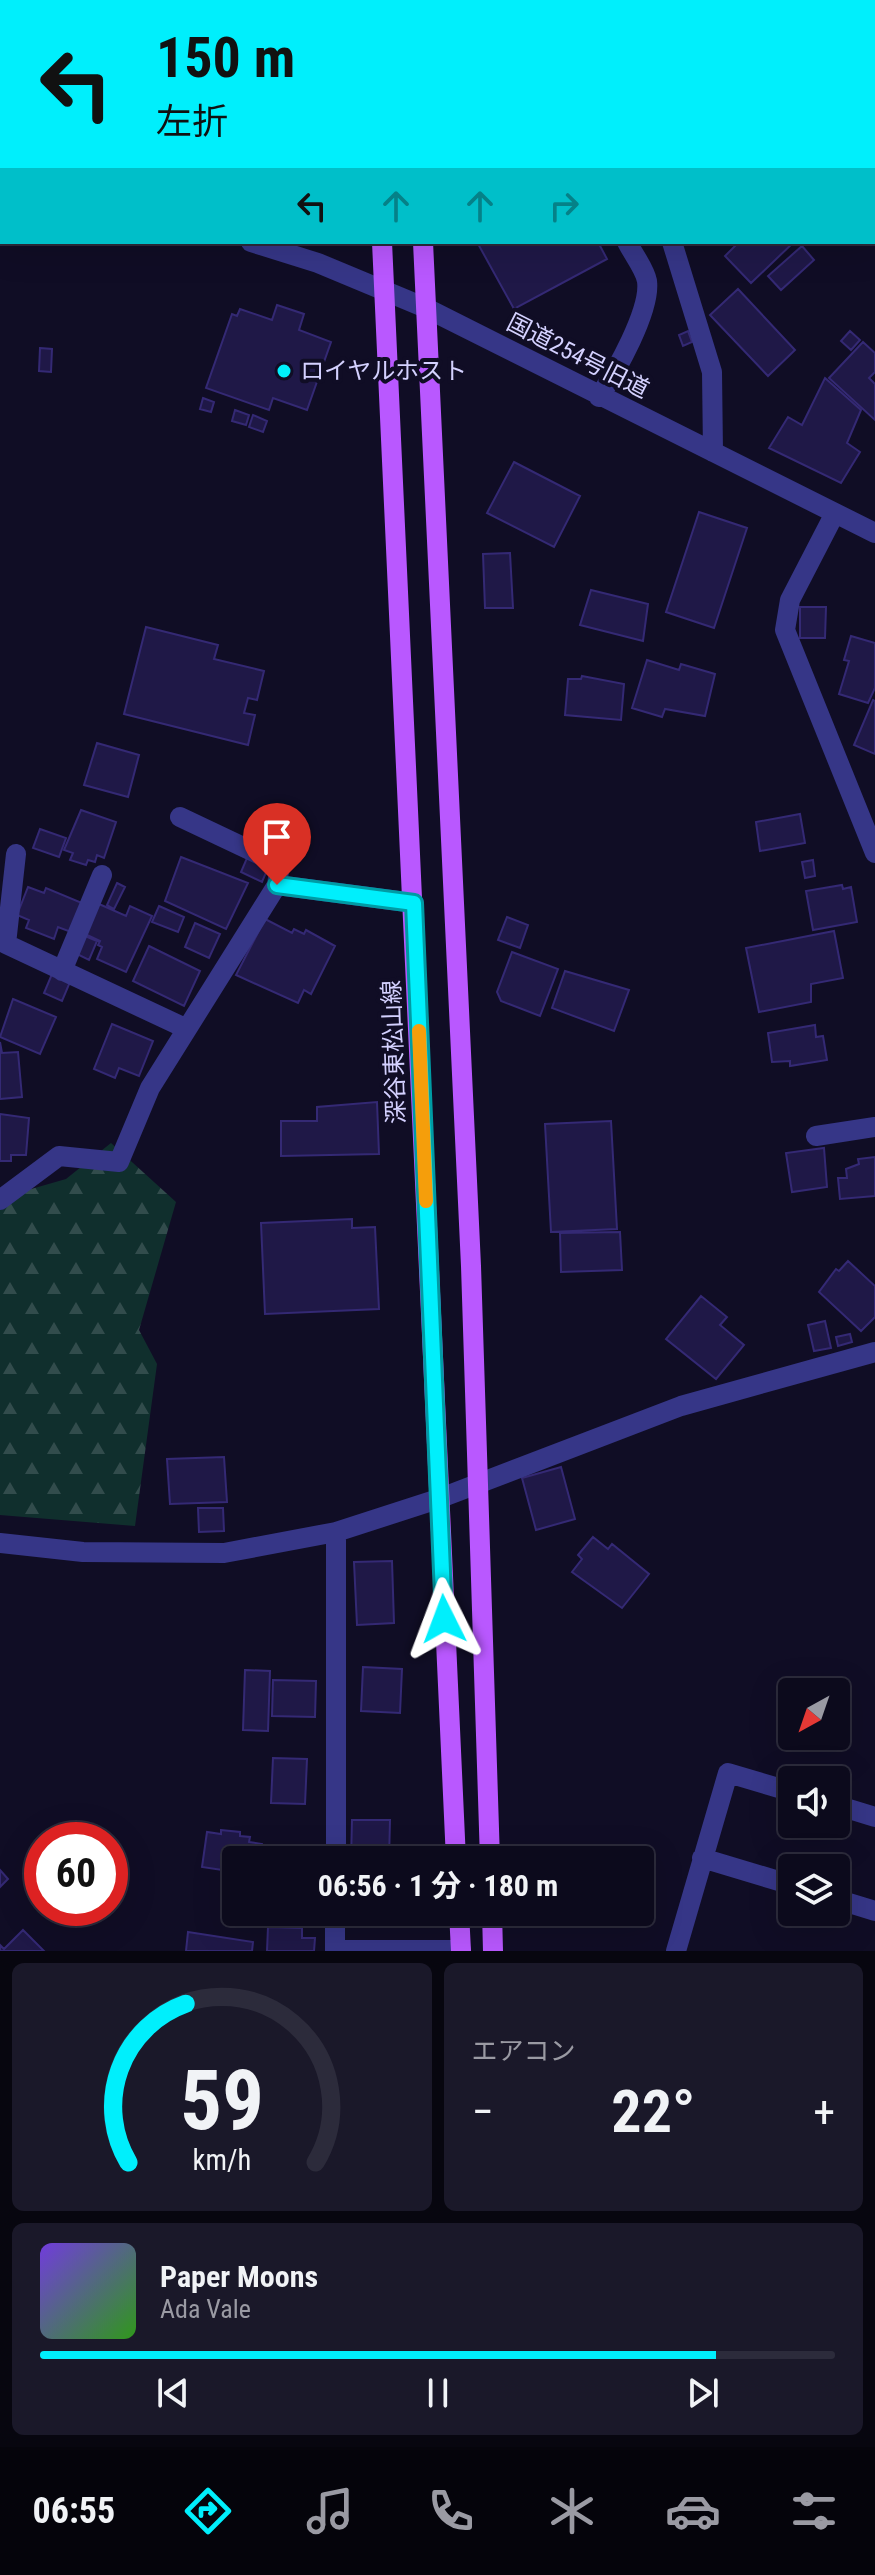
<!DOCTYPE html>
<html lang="ja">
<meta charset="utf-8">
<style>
body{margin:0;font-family:"Roboto Condensed","Noto Sans JP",sans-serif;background:#1a1829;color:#f1f3f6;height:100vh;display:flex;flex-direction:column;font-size:30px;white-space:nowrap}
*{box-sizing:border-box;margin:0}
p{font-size:26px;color:#9a9aa3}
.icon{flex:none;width:44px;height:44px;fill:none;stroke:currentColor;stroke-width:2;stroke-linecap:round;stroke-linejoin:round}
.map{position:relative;height:1951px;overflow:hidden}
.side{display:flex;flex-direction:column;gap:12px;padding:12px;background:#07060f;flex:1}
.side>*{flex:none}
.banner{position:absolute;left:0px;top:0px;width:876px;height:244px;box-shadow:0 8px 32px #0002,0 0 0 2px #2c2b3b;background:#00effc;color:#111;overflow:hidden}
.needle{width:52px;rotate:220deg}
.buttons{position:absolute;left:778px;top:1678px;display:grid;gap:16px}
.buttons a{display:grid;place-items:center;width:72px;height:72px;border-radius:8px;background:#0c0a1c;box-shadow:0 8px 32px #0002,0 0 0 2px #2c2b3b;font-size:40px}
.speed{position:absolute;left:24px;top:1822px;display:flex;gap:16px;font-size:40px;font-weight:700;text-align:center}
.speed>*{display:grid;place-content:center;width:104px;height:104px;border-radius:50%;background:#0c0a1c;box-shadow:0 8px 32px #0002,0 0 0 2px #2c2b3b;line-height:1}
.speed .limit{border:12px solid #d22;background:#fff;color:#111}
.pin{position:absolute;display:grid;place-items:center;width:68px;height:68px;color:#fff;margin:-82px -34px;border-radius:50% 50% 50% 0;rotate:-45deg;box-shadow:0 0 8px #0007}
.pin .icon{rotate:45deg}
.me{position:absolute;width:88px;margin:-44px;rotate:357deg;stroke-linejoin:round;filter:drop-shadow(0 0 6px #0008)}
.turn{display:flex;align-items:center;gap:28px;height:168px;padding:0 24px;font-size:36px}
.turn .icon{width:104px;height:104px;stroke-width:2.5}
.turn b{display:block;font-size:56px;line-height:68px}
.lanes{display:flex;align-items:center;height:76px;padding:0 24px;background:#0003;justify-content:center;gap:40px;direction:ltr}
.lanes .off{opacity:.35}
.big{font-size:60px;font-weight:700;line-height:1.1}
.side .card{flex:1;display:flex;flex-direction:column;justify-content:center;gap:12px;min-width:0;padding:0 28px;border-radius:12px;background:#1a1829}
.side .dial{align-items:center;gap:0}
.dial svg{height:208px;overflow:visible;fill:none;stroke:#2c2b3b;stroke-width:7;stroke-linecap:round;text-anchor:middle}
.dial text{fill:#f1f3f6;stroke:none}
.song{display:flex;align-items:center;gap:24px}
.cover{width:96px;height:96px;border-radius:12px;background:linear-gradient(135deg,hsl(260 70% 55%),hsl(110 70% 35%))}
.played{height:8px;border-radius:4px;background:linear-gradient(90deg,#00effc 85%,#2c2b3b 85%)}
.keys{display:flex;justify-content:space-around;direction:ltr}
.heat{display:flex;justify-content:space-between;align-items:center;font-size:44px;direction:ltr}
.side .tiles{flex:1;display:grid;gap:12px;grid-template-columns:1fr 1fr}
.card:last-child{grid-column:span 2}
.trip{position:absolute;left:222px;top:1846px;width:432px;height:80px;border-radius:8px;background:#0c0a1c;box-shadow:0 8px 32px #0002,0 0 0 2px #2c2b3b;font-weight:700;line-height:80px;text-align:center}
.dock{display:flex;height:128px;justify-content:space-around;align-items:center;background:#05040b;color:#9a9aa3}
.dock .icon{width:56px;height:56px}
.dock .active{color:#00effc}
.dock b{font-size:36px;color:#f1f3f6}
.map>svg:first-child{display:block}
.forest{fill:url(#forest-firs)}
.building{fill:#1f1847;stroke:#342974;stroke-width:2}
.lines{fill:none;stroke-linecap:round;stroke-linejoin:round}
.minor{stroke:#363687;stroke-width:20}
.major{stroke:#b958ff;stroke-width:20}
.route-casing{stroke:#009ba4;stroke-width:20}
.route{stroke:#00effc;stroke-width:14}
.slow{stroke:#f59e0b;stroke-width:14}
.poi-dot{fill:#00effc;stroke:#100d25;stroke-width:3}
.labels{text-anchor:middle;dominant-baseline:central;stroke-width:8;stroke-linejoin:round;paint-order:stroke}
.street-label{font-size:24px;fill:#d4d1ff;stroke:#100d25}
.poi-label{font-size:24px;fill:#d4d1ff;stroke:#100d25;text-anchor:start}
</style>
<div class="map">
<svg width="875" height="1951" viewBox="0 0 875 1951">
<defs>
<pattern id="forest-firs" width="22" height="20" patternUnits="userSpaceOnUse" patternTransform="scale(2)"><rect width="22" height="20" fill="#102f2d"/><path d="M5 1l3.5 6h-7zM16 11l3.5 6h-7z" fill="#324c4c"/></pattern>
</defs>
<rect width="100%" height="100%" fill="#100d25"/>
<path class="forest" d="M111,1143L176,1202L139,1330L157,1364L135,1526L0,1515V1198L66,1179Z"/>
<path class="building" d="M0,0H86L2,2V114Z
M644,0H682L641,2Z
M477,242H598L607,259L514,309Z
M739,242H794L751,283L725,256Z
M802,246L814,260L781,290L768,276Z
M738,289L795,350L768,376L710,315Z
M277,305L304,314L299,330L331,342L307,410L273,398L269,410L206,388L232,314L237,316L240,309L272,320Z
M688,331L692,342L683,346L679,335Z
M850,331L860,340L851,350L841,341Z
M863,342L875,353V372L869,378L875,384V420L829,378Z
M40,348L52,349L51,372L39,371Z
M825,378L861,410L847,443L860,452L841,483L769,448L788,417L802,425Z
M203,398L214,402L211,412L200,409Z
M235,410L249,415L246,425L232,421Z
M253,415L267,421L263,432L249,427Z
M514,462L580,496L554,547L487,513Z
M699,512L747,528L714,628L666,612Z
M510,553L513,608H485L483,554Z
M591,590L648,604L643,641L580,625Z
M800,607H826L825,638H800Z
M146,627L218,645L214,659L264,671L257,700L248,698L244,713L255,715L248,745L124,714Z
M851,636L875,643V688L868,703L839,694L849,661L844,660Z
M647,660L679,670L681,664L715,674L705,716L665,709L662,717L632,708Z
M582,676L624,684L621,720L565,715L568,679H581Z
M873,700L875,701V754L854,745Z
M97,743L139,755L128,797L84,785Z
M81,810L116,822L104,858L97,855L95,862L88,860L86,865L70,860L73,853L64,850Z
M800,814L805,843L760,851L756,822Z
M40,829L66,838L59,857L33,848Z
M181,857L248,883L226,929L165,901Z
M247,858L268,868L262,882L241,872Z
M813,860L815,876L805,878L802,862Z
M117,883L125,887L114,909L107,905Z
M842,885L843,889L851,887L857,922L813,930L806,891Z
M28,887L44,893L46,888L82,903L71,932L58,927L54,939L26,928L29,920L17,915Z
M99,904L126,916L130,906L152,916L126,972L97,959L102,947L98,945L100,941L85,934Z
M159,906L184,917L178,932L152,922Z
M507,917L528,925L520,948L498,940Z
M265,919L292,933L294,929L304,934L306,930L335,946L311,994L304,990L298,1003L236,975Z
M195,923L220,934L209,958L185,947Z
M834,931L843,978L811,984V1002L759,1012L746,948Z
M85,936L97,941L89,960L77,954Z
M149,946L200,971L184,1006L133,981Z
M512,952L558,969L540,1016L501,1001L497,992Z
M565,971L629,990L614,1031L552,1008Z
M52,974L70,982L62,1001L44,993Z
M13,999L56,1017L40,1054L0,1037Z
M112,1024L153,1041L139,1076L119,1068L115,1078L94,1069Z
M815,1025L816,1037L823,1036L827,1060L790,1066V1061L772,1062L768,1033Z
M0,1042L2,1053L18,1052L22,1097L0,1099Z
M377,1102L379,1154L281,1156V1121H317V1107Z
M0,1114L29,1118L26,1155H11V1161H0Z
M611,1121L617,1229L551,1232L545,1124Z
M824,1148L827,1187L792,1192L786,1153Z
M875,1157V1196L840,1199L838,1178H847L846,1169L859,1164L858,1159Z
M352,1219V1228L375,1227L379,1309L265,1314L261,1223Z
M620,1232L622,1270L561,1272L560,1233Z
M848,1261L875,1286V1317L861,1331L819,1292L836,1269L839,1271Z
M701,1296L727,1317L720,1325L744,1345L716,1379L666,1339Z
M825,1321L831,1348L814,1351L808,1325Z
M850,1334L852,1342L838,1346L836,1337Z
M224,1457L227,1502L170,1504L167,1459Z
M561,1467L575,1519L536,1530L522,1478Z
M198,1508H223L224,1531L199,1532Z
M593,1537L608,1549L612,1544L649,1574L622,1608L572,1572L582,1559L578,1555Z
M392,1561L394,1623L357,1625L354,1562Z
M363,1667L402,1669L400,1713L361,1711Z
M245,1670L270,1671L268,1731L243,1730Z
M273,1680L316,1681L315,1717L272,1716Z
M273,1758L307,1759L305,1804L271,1803Z
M352,1820H390L389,1860H351Z
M221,1830L240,1832V1836L250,1837L249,1842L262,1844L260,1860H236V1872L202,1867L207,1832L221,1834Z
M0,1870L8,1879L0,1887Z
M268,1927L302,1928V1938H315L314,1951H267Z
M23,1930L44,1951H0V1945L4,1949Z
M188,1932L253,1942L252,1951H186Z"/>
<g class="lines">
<path class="minor" d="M564,0V2
M149,2L150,0
M591,2L594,0
M0,165L2,166
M251,242L318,263L426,308L875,533
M672,242L712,372L713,452
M599,397C615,373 651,311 647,281C645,269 633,254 627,242
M835,513L790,600L785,630L875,853
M16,854L6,944L185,1028
M277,885L414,903
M62,971L102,875
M816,1136L875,1127
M0,1200L59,1156L119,1162L150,1088L277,885L279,871L273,861L180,817
M0,1543L83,1552L224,1553L336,1532L438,1499L681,1406L875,1352
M836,1805L875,1817
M702,1858L792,1885
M336,1860V1532
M836,1899L875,1911
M335,1912V1950H461
M676,1951L728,1773L792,1792"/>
<path class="major" d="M373,0V2
M411,0V2
M382,242L456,1860
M423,242L471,1266L490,1860
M459,1912L461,1951
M492,1912L493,1951"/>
</g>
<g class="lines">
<defs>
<path id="route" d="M277,885L414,903L444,1619"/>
</defs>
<use href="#route" class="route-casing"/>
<use href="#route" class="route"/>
<path class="slow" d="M419,1031L426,1201"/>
</g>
<circle class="poi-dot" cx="284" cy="371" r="8"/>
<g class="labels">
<g class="street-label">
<text transform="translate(578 356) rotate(27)">国道254号旧道</text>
<text transform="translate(394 1052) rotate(-92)">深谷東松山線</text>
</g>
<g class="poi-label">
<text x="300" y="371">ロイヤルホスト</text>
</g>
</g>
</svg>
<div class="buttons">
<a><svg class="needle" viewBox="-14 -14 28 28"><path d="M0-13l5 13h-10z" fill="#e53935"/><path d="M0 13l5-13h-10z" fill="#9a9aa3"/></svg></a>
<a><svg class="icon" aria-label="sound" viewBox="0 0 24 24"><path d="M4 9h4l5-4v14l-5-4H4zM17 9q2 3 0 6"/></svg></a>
<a><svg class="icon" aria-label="layers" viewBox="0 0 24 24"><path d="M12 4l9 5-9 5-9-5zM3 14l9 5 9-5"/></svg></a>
</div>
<div class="speed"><div class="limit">60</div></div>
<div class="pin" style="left:277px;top:885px;background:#d93025"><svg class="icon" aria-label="arrive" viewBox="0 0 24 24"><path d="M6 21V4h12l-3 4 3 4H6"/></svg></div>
<svg class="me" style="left:444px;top:1619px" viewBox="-20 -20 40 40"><path d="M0-17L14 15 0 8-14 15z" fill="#00effc" stroke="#fff" stroke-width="4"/></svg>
<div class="trip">06:56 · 1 分 · 180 m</div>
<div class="banner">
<div class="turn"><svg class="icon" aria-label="left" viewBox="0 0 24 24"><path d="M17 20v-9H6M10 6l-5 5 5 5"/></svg><div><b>150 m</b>左折</div></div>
<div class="lanes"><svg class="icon" aria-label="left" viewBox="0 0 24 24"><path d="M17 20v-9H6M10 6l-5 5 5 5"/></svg><svg class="icon off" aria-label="ahead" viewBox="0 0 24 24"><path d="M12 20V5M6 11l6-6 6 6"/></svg><svg class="icon off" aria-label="ahead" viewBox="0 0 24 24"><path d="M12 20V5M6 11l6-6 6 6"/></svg><svg class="icon off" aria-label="right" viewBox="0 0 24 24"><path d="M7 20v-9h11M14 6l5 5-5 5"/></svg></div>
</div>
</div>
<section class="side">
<div class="tiles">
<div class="card dial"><svg viewBox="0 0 100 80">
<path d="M14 69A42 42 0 1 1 86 69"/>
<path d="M14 69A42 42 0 0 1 36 8" stroke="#00effc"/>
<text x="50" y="56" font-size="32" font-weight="700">59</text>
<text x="50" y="72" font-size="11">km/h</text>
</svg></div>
<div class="card"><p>エアコン</p>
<div class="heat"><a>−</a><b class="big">22°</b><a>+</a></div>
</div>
<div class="card">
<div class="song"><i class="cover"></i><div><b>Paper Moons</b><p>Ada Vale</p></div></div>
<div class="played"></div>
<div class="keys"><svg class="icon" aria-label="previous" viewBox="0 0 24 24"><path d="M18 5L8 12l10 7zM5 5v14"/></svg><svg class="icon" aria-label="pause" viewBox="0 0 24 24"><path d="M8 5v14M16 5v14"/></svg><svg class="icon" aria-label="next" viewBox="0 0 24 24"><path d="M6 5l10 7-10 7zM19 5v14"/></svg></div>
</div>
</div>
</section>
<nav class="dock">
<b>06:55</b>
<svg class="icon active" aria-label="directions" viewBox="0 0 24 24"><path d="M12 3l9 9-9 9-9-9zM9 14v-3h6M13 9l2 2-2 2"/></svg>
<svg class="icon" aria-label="music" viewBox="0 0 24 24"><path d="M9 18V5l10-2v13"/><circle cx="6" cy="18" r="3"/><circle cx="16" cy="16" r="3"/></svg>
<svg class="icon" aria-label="phone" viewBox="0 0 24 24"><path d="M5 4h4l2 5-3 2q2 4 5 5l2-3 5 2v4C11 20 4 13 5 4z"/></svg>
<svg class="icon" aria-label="climate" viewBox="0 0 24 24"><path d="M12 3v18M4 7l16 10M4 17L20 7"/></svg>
<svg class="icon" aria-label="car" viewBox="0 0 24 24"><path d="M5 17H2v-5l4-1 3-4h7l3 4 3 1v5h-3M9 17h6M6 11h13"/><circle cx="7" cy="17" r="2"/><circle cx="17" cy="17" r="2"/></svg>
<svg class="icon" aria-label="filters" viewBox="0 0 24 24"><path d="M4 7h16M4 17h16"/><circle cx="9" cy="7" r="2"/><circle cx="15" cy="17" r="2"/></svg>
</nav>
